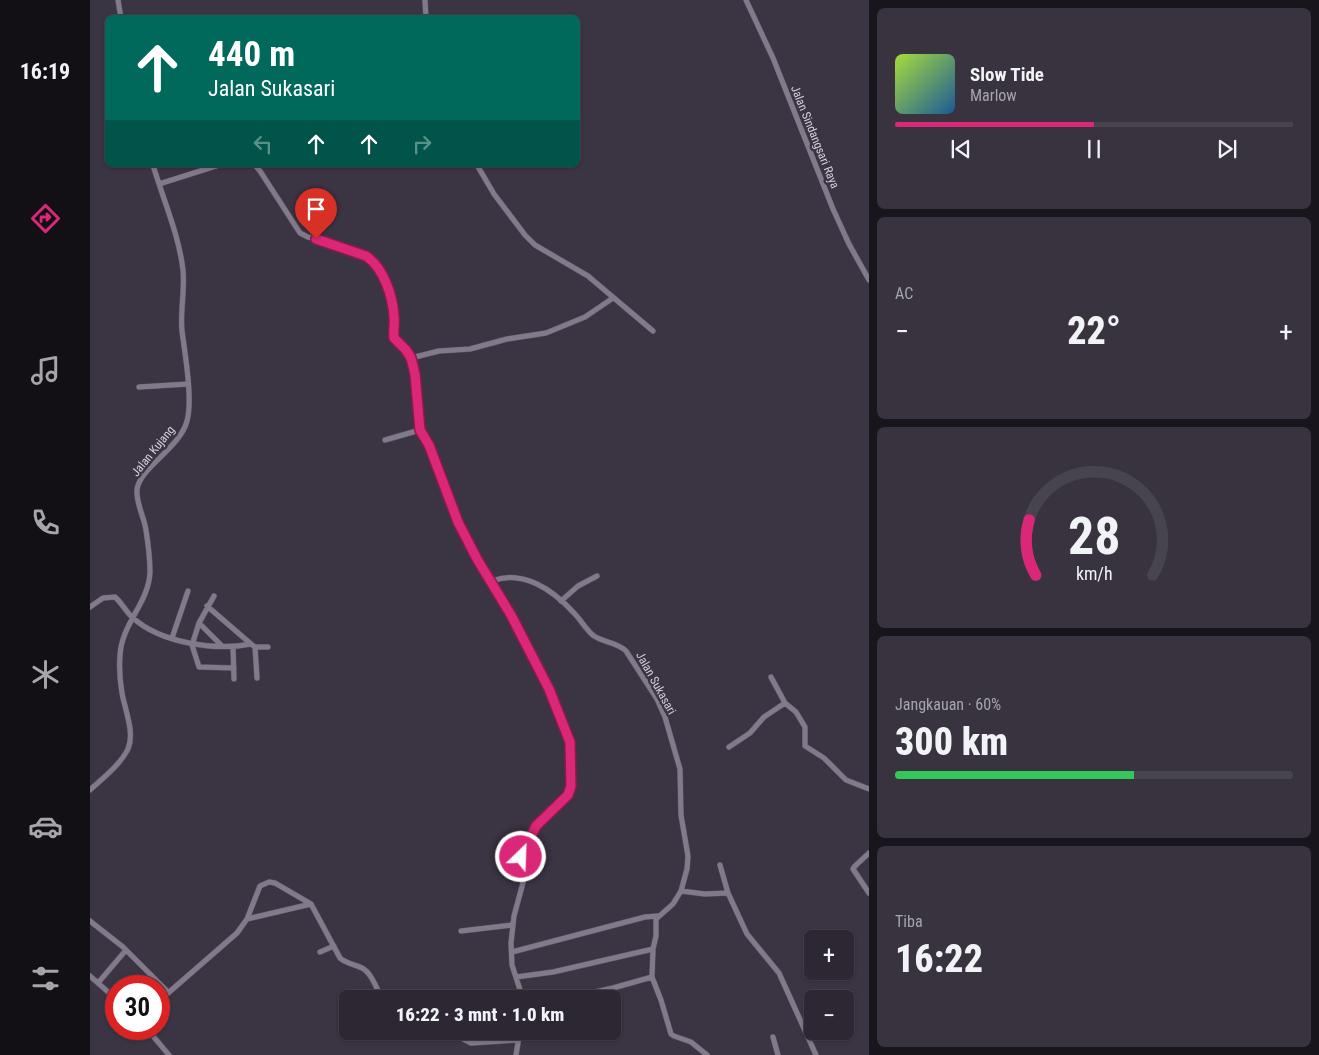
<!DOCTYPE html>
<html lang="id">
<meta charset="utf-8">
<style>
body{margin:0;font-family:"Roboto Condensed",sans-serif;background:#38333e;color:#f1f3f6;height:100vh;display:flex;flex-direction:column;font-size:19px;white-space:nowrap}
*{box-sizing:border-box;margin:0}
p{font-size:16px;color:#a6a5ac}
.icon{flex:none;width:28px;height:28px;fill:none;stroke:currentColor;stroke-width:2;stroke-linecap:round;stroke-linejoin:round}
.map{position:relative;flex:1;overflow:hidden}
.sheet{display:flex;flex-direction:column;gap:8px;padding:8px;background:#18151c;width:450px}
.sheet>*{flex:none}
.guide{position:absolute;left:15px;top:15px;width:475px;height:152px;border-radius:8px;box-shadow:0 1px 4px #0004,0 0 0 1px #48444d;background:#00695c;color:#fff;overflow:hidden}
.controls{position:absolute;left:714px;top:930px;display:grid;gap:10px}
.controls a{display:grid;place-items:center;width:50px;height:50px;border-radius:8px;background:#2c2732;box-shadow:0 1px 4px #0004,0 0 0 1px #48444d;font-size:25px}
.speed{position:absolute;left:15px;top:975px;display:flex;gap:10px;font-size:25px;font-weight:700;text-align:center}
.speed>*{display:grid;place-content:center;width:65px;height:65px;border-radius:50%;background:#2c2732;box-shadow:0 1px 4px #0004,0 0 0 1px #48444d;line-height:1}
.speed .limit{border:8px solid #d22;background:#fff;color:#111}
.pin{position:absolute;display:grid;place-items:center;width:42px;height:42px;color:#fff;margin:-51px -21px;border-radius:50% 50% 50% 0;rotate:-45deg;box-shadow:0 0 5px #0007}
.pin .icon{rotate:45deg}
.me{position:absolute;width:55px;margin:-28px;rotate:24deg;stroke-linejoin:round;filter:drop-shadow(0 0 4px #0008)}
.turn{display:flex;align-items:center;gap:18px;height:105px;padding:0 20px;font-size:22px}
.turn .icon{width:65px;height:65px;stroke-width:2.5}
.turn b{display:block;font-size:35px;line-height:42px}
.lanes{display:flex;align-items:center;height:48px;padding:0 20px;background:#0003;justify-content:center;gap:25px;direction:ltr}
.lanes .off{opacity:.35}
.big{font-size:38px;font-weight:800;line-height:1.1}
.sheet .card{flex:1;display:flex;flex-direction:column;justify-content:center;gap:8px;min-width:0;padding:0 18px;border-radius:8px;background:#38333e}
.sheet .dial{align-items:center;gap:0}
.dial svg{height:130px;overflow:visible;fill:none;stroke:#48444d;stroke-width:7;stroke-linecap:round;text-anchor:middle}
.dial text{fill:#f1f3f6;stroke:none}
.song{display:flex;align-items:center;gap:15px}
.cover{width:60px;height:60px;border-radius:8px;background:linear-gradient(135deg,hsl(80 70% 55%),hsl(210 70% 35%))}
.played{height:5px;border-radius:2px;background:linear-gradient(90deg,#db2777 50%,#48444d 50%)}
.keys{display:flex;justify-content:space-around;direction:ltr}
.heat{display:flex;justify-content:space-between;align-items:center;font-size:28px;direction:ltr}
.charge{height:8px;border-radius:4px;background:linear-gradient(90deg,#34c759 60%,#48444d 0)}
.trip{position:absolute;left:249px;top:990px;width:282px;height:50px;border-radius:8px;background:#2c2732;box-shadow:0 1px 4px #0004,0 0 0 1px #48444d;font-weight:800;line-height:50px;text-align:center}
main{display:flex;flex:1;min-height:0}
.menu{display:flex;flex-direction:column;width:90px;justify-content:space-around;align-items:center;background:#121014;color:#a6a5ac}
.menu .icon{width:35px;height:35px}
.menu .current{color:#db2777}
.menu b{font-size:22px;color:#f1f3f6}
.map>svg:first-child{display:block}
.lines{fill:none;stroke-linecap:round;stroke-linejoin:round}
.minor-casing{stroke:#57515e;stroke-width:6}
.minor{stroke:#827a8b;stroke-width:5}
.route-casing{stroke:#8e194d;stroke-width:12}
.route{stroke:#db2777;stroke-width:9}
.labels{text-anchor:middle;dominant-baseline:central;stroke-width:5;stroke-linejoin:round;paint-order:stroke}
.street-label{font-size:12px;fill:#d4d0da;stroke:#3b3443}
</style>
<main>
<nav class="menu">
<b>16:19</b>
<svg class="icon current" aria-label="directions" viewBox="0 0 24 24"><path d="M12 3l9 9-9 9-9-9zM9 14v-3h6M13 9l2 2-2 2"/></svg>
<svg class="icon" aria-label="music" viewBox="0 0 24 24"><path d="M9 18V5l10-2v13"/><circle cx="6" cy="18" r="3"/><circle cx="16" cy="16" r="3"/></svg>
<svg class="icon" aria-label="phone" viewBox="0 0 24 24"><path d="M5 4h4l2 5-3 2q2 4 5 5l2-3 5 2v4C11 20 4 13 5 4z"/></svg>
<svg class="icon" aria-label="climate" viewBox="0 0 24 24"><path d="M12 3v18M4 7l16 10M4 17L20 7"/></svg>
<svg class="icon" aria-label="car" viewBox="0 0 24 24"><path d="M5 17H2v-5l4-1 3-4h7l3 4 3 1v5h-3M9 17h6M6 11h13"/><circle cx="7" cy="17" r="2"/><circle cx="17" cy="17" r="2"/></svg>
<svg class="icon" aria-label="filters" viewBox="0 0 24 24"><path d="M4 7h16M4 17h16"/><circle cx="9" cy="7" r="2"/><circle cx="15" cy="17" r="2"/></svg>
</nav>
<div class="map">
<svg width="779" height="1055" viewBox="0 0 779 1055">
<rect width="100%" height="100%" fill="#3b3443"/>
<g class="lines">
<defs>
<path id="minor" d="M28,0L31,18
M335,0L336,18
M656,0L683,58L743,209L759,244L779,280
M165,165L170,171L210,233L218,237L234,241L276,256L282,260L296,281L303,311L304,338L316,350L321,358L325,374L330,430L339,445L368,522L387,559L402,581C433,569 463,590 484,613C491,620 496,630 504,636C515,643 527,642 536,651L567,699L575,717L590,769L591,815L598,856L597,869L591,891L583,904L566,919V936L563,949L562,977L571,1000L581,1034L584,1036L601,1042L617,1055
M387,165L404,194L435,235L445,245L498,276L563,331
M69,184L129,165
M321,358L349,351L380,349L417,339L456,333L495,317L523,298
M49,387L98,384
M295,440L330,430
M402,581L406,590L414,600L459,689L480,742L481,786L478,795L446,826L431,857L434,879L424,916L421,943L422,965L433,999
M471,601L488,586L507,576
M117,606L161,644
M0,607L13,598L25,597C32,603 36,612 43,618C71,643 125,651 161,644L165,647H178
M109,623L124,596
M82,638L98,591
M132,646L109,623L102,645L109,667L144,668
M143,647L144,679
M165,647L167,678
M681,677L695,703L706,712L715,727V746L734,758L756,780L779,789
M639,747L660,733L674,717L695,703
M0,790C13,778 30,765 38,749C45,733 35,710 32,693C30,681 29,668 30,656C31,624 59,603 60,572C60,558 58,543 56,530C54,517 46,503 47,490C49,468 90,448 97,421C103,399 95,354 92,331C90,311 95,291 93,270C89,235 73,199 63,165
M779,853L765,866L763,869L779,893
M630,865L638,893L657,934L689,973L726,1055
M591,891L615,894L638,893
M157,919L221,904
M0,921L33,947L78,992
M371,931L422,925
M230,952L244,946
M422,952L555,917L568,916
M0,976L26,999
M426,977L463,972L563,949
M8,983L36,950
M474,999L523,988L562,977
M69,1001L147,933L157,919L170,886L179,882L185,883L221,904L250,958C257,964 264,964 272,968C282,973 287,990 292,999
M57,1029L79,1055
M357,1031L381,1043L427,1040
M683,1037L688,1055
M426,1055L430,1031"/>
</defs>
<use href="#minor" class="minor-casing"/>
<use href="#minor" class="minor"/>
</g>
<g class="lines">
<defs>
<path id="route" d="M226,239L276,256C294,268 303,297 304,317C305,324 303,331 304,338L316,350L321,358L325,374L330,430L339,445L368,522L387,559L421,615L459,689L480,742L481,786L478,795L446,826L431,857"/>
</defs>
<use href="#route" class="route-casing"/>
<use href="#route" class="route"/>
</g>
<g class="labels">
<g class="street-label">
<text transform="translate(725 137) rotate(68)">Jalan Sindangsari Raya</text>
<text transform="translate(63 451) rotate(-51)">Jalan Kujang</text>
<text transform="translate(566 683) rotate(61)">Jalan Sukasari</text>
</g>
</g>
</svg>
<div class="controls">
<a>+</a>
<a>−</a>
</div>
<div class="speed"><div class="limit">30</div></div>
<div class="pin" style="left:226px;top:239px;background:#d93025"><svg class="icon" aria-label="arrive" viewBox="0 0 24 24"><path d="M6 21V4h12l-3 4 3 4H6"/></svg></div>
<svg class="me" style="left:431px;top:857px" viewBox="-20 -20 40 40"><circle r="17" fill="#db2777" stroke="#fff" stroke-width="3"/><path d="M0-11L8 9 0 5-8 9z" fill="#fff"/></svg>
<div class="trip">16:22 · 3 mnt · 1.0 km</div>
<div class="guide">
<div class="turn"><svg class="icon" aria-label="ahead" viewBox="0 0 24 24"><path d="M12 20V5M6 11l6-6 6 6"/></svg><div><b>440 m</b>Jalan Sukasari</div></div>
<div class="lanes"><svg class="icon off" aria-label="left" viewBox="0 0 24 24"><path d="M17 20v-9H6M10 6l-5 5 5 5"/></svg><svg class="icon" aria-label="ahead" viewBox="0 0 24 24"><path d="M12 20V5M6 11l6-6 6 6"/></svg><svg class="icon" aria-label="ahead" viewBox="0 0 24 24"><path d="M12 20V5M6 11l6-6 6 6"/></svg><svg class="icon off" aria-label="right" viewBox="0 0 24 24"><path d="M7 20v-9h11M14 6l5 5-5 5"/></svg></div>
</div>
</div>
<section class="sheet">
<div class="card">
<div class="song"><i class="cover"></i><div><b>Slow Tide</b><p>Marlow</p></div></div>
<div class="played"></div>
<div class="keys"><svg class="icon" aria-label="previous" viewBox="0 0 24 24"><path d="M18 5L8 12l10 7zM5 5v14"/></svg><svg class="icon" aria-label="pause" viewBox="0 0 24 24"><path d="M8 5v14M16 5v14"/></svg><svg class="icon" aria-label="next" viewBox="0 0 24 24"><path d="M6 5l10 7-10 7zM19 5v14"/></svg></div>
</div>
<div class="card"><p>AC</p>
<div class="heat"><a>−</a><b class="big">22°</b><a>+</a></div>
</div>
<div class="card dial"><svg viewBox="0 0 100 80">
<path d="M14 69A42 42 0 1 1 86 69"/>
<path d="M14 69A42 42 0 0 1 10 35" stroke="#db2777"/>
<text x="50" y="56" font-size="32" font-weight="700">28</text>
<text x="50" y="72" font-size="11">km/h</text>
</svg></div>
<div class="card"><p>Jangkauan · 60%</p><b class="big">300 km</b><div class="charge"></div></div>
<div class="card"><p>Tiba</p><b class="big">16:22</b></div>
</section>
</main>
